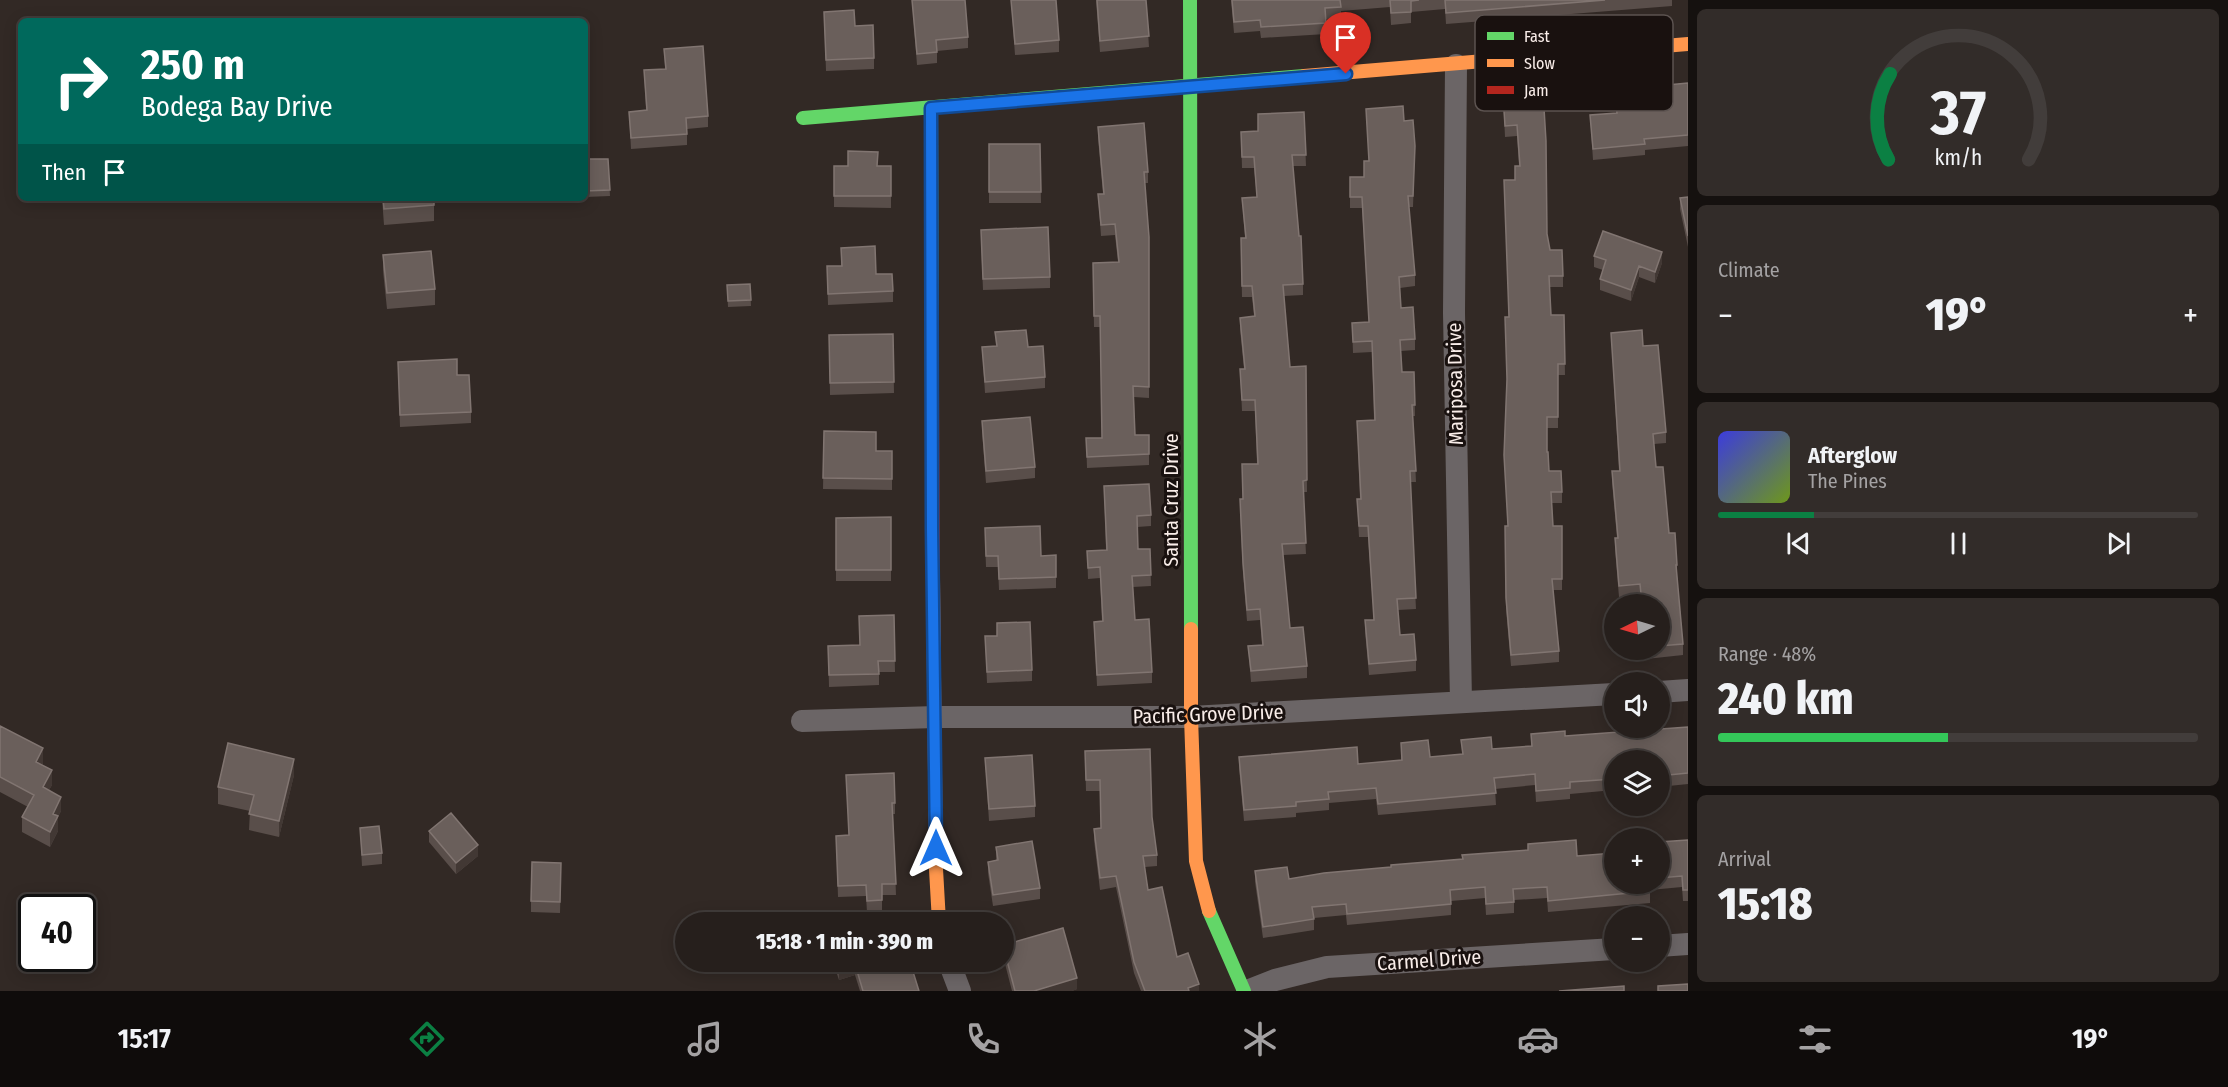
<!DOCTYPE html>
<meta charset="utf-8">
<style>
body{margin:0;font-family:"Fira Sans Condensed",sans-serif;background:#322c29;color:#f1f3f6;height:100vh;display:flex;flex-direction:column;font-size:22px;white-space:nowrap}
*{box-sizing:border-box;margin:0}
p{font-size:20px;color:#a4a2a3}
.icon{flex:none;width:33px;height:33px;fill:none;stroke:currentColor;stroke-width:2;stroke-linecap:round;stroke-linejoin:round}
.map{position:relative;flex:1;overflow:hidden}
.sheet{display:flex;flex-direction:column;gap:9px;padding:9px;background:#15110f;width:540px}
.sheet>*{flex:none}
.hud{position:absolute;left:18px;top:18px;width:570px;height:183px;border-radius:9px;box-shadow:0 3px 15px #0003,0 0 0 2px #423d3b;background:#00695c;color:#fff;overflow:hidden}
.needle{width:39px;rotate:265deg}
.controls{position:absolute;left:1604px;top:594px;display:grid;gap:12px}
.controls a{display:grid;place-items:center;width:66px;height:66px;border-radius:50%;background:#261f1c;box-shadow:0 3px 15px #0003,0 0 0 2px #423d3b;font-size:30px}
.speed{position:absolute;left:18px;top:894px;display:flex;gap:12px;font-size:30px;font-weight:700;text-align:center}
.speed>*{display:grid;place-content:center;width:78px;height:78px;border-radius:50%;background:#261f1c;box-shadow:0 3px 15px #0003,0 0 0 2px #423d3b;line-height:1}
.speed .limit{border:3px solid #111;border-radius:9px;background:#fff;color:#111}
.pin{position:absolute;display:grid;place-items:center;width:51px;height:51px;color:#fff;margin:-62px -26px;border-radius:50% 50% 50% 0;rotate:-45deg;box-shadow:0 0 6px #0007}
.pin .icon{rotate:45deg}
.me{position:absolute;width:66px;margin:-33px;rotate:0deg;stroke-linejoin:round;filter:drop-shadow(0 0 4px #0008)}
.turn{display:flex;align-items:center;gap:21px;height:126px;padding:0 24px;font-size:27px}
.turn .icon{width:78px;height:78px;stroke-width:2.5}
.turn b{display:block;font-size:42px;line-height:51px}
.then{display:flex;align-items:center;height:57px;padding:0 24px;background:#0003;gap:12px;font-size:22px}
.big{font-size:45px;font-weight:800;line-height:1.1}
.sheet .tile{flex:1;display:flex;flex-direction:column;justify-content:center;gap:9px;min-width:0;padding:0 21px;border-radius:9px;background:#322c29}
.sheet .dial{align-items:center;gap:0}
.dial svg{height:156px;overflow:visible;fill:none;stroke:#423d3b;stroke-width:7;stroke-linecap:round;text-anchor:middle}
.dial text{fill:#f1f3f6;stroke:none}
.song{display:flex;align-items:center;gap:18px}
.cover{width:72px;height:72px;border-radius:9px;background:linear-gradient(135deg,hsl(240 70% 55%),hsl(80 70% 35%))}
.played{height:6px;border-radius:3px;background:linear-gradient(90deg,#0b8043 20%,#423d3b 20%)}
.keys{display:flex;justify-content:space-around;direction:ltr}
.heat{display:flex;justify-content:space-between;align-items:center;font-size:33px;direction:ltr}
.charge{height:9px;border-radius:4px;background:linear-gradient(90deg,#34c759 48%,#423d3b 0)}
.trip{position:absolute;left:675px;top:912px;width:339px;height:60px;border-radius:30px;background:#261f1c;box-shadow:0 3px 15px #0003,0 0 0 2px #423d3b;font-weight:800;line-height:60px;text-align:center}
.tab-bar{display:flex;height:96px;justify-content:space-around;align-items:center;background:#0f0c0b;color:#a4a2a3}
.tab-bar .icon{width:42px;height:42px}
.tab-bar .selected{color:#0b8043}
.tab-bar b{font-size:27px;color:#f1f3f6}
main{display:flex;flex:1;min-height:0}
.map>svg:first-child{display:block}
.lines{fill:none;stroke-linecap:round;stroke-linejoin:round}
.street{stroke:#6b6566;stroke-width:22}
.fast{stroke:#63d668;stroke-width:14}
.slow{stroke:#ff974d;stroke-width:14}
.jam{stroke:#b3261e;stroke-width:14}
.wall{fill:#594e4a}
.shaded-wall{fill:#423834}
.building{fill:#6a5f5b;stroke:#817571;stroke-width:1.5}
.route-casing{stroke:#114b97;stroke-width:15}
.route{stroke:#1a73e8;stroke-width:10}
.labels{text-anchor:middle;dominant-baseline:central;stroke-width:6;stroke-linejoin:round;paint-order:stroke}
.street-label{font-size:20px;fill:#f9ede9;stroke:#19110f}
.key{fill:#19110f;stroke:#5c5350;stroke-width:1.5}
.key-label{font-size:16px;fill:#f9ede9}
</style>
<main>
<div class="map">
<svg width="1688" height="991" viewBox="0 0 1688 991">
<rect width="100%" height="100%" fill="#322925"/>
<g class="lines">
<path class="street" d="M1456,65L1454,313L1461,702
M1659,692L1688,690
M802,721L936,717H1191L1614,694
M1659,946L1688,944
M949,962L960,991
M1247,991L1275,980L1327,967L1614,949"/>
<path class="fast" d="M1190,0L1191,629
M931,108L932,387
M803,118L1304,76
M1209,911L1244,991"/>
<path class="slow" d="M1304,76L1688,44
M933,579L936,869L939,922
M1191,629V717L1196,861L1209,911"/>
<path class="jam" d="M932,387L933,579"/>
</g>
<path class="wall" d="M912,0L968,37V48L937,51V63L917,65Z
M1011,0L1059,40V52L1015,55Z
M1096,0H1146L1149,47L1100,52Z
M1231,0H1672V6L1446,24L1445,9L1411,12V23L1391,25L1390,7L1341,11V18L1326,19V34L1261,38L1260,31L1234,33Z
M824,12L855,26L874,58V69L826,71Z
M664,49L708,116V127L687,129V145L631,149L629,112L646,110L644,70L665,69Z
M1688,83V146L1645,150V155L1593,160L1590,115L1616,113L1615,90Z
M1543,92L1547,234L1550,250L1563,276V287H1549L1551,315H1564L1565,375H1558V428H1547V452L1549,471L1562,492V503H1552L1553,526H1562V590H1553L1559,651V662L1511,666L1506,609L1505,526H1508L1504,455L1509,317L1504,180H1515L1519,166L1517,136L1505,137L1503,95Z
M1366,109L1404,121L1415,146L1413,207H1409L1415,275V286L1400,288L1401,308L1415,339V350L1401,351L1402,372H1414L1415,416H1413L1416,482H1410L1416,609L1398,610L1400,635L1416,660V671L1369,675L1365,631V620H1374L1368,537H1359L1357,499H1360L1357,421L1374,420L1372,352L1353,353L1352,323L1369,322L1362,208H1350V177H1364L1369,161Z
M1304,112L1306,166H1293L1303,284V295L1284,296L1290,367L1306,366L1307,492H1303L1306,554L1283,555L1290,628L1307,666V678L1251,682L1248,646L1262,645L1260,620L1247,621L1243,574L1240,510L1243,499L1257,464L1255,411H1242L1240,369H1244L1240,329V318L1254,316L1252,297H1242L1241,249L1245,238L1242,198L1257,197L1254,168H1242L1241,132H1258V114Z
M1098,127L1148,172V183H1144L1149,237V398L1134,397L1135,435H1149V465L1087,468L1086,438H1102L1100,327H1094L1093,263L1118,262L1115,235L1101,236L1098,194H1103L1098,138Z
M989,144H1040L1041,203H989Z
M585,159H608L610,196L585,197Z
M834,166H891V208L834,207Z
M1688,197V247L1680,209V198Z
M382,198H434V221L384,225Z
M981,241L1050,277V288L983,290Z
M841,248L876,274L893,291V302L828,305L827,266H841Z
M383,255L435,289V305L387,309L383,271Z
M1594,256L1662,263L1655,283L1639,277L1631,301L1600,290V279L1603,270L1594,267Z
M750,284L751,306L728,307L727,285Z
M995,332L1045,377V388L985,393L982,347L996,346Z
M1611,333L1643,346L1666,432V443L1654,444L1656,467L1669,533L1677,565V576L1683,644V655L1646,659L1645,650H1659V604H1641L1640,595L1619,597L1615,549V538H1617L1612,482V471H1619Z
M893,334L894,393L830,395L829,335Z
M398,362L457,375L471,412V423L400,427Z
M982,421L1035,467V478L986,483L982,432Z
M824,431L876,451H892V490L823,489Z
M1104,486L1151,515V526L1137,527L1138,549H1150L1151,586L1133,587L1135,620L1152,672V683L1097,686L1094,622H1102L1100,578L1088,579L1087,551L1106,550Z
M891,517V581H836V518Z
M985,540L1041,556L1056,577V588L999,590L998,567H986Z
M894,615L895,672H879V685L829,687L828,646L859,645Z
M985,636L1032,670V681L987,683Z
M0,726L43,763L42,765L52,785L49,790L61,811L58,817V831L50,847L22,832V817L28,807L0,792Z
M1688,727V784L1659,787V760H1614V790L1570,794V799L1536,802L1535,785L1495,789L1496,805L1378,815L1376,799L1329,803V810L1296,813V817L1244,821L1239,768V757L1358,764L1401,760V743L1430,757L1462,754L1461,740L1492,749L1531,746V734L1565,736Z
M1085,751L1152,817L1157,855V866L1145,867L1148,890L1177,957L1199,991H1141L1134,973L1116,887L1100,890L1094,840V829L1101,828L1100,791H1086Z
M985,758L1035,806V817L989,821Z
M294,775L279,837L249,830L250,811L218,804V787Z
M846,775L895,803V814H893L896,895H882V911L867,912L866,896L838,897L836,836L849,835Z
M360,828L382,853V864L362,866Z
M429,831L478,856L456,874L429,842Z
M1688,840V901H1683L1682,887L1650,890V903L1548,912L1547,898L1514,900V913L1486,915L1485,898L1451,901V915L1347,925L1346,915L1314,918V930L1263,938L1255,882V871L1289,879L1577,856L1614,884H1659V842Z
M996,847L1040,888V899L993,906L988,873V862L996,860Z
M561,874L560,913L531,912V901Z
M1004,945L1077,989L1072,991H1012L1004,960Z
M833,962H910L919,991H860L855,975L839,980Z"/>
<path class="shaded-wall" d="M1662,252V263L1655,283V272Z
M1639,266V277L1631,301V290Z
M43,748V763L36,776V762Z
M294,759V775L279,837V821Z
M52,770V785L43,801V787Z
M61,797V811L58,817V831L50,847V832L53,814Z
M478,845V856L456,874V863Z
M855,964V975L839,980V969Z
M1077,978V989L1072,991H1034Z
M1199,984V991H1188V988Z"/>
<path class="building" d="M912,0H965L968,37L936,40L937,52L917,54Z
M1011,0H1056L1059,40L1015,44Z
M1097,0H1146L1149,36L1100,41Z
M1232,0H1340L1341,7L1325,8L1326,23L1261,27L1260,20L1234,22Z
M1390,0H1419L1411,1V12L1391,13Z
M1445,0H1605L1446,13Z
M854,10L855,26L873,25L874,58L826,60L824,12Z
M703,46L708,116L686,118L687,134L631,138L629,112L647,110L644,70L666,69L664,49Z
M1688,83V135L1644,139L1645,144L1593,149L1590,115L1617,113L1615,90Z
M1543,92L1546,141L1547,234L1550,250H1562L1563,276H1549L1551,315H1564L1565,364H1558V417H1547V452H1548L1549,471H1561L1562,492H1551L1553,526H1562V579H1552L1559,651L1511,655L1506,598L1505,526H1508L1504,455L1507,379L1505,317H1509L1504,180H1515V166H1520L1517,125L1505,126L1503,95Z
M1403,106L1404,121L1413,120L1415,146L1413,196H1408L1415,275L1399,277L1401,308L1413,307L1415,339L1400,340L1402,372H1414L1415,405H1412L1416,471H1410L1416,598L1397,599L1400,635L1414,634L1416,660L1369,664L1365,620H1374L1368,526H1359L1357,499H1361L1357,421L1375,420L1372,341L1353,342L1352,323L1369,322L1362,197H1350V177H1364V161H1369L1366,109Z
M1304,112L1306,155H1292L1299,236H1301L1303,284L1283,285L1290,367L1306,366L1307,480L1303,481L1306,543L1282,544L1290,628L1303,627L1307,666L1251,671L1248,646L1263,645L1260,609L1247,610L1243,563L1240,499H1243L1242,464H1258L1255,400H1242L1240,369H1245L1240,318L1255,316L1252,286H1242L1241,238H1246L1242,198L1257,197L1254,157H1242L1241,132L1258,131V114Z
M1144,123L1148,172H1144L1149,237V387L1133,386L1135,435H1149V454L1087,457L1086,438H1102L1100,316H1094L1093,263L1119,262L1115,224L1101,225L1098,194H1104L1098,127Z
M989,144H1040L1041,192H989Z
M848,151L878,152L877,166H891V196H834V166H848Z
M585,159H608L610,190L585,191Z
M1688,197V236L1680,198Z
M383,198H434V205L384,209Z
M1048,227L1050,277L983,279L981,230Z
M1603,231L1662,252L1655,272L1639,266L1631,290L1600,279L1606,260L1594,256Z
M875,246L876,274H892L893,291L828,294L827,266H842L841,248Z
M431,251L435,289L387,293L383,255Z
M750,284L751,300L728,301L727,285Z
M1026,330L1028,347L1043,346L1045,377L985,382L982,347L997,346L995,332Z
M1642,330L1643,346L1658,345L1666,432L1653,434L1656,467H1663L1669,533H1675L1677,565H1676L1683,644L1659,646V604H1642L1640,584L1619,586L1615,538H1618L1612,471H1620L1611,333Z
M893,334L894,382L830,383L829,335Z
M457,359V375H469L471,412L400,415L398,362Z
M1030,417L1035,467L986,471L982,421Z
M824,431L876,432V451H892V479L823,478Z
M1149,484L1151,515L1137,516L1138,549H1150L1151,575L1132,576L1135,620L1149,619L1152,672L1097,675L1094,622L1103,621L1100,567L1088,568L1087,551L1107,550L1104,486Z
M891,517V570H836V518Z
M1040,526L1041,556L1056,555V577L999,579L998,556H986L985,528Z
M894,615L895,661H878L879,674L829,675L828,646L860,645L859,616Z
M1030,622L1032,670L987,672L985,636H997V623Z
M0,726L43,748L36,762L52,770L43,787L61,797L53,814L58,816L50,832L22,817L34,795L0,777Z
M1688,727V773L1659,776V760H1614V779L1570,782V788L1536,791L1535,774L1494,778L1496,793L1378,804L1376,788L1328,792L1329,799L1296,802V806L1244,810L1239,757L1357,747L1358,764L1402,760L1401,743L1428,740L1430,757L1463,754L1461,740L1491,737L1492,749L1532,746L1531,734L1565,731V736Z
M228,743L294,759L279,821L249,814L254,795L218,787Z
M1150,749L1152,817L1157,855L1143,856L1148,890L1162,887L1177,957L1188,953L1199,984L1188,988L1189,991H1145L1134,962L1116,876L1100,878L1094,829L1101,828L1100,780H1086L1085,751Z
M1032,755L1035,806L989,809L985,758Z
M894,773L895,803H892L896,884H882V900L867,901L866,885L838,886L836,836L849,835L846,775Z
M451,813L478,845L456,863L429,831Z
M379,826L382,853L362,855L360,828Z
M1576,840L1577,856L1614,853V884H1649L1650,891L1548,901L1547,887L1513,889L1514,902L1486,904L1485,887L1450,890L1451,904L1347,914L1346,904L1312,907L1314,919L1263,927L1255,871L1287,867L1289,879L1324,873L1391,867V865L1463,859L1462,855L1528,850V844Z
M1688,840V890H1683L1682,876L1659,878V842Z
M1032,841L1040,888L993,895L988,862L998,860L996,847Z
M532,862L561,863L560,902L531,901Z
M1063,928L1077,978L1034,991H1015L1004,949V945Z
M836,962H910L919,991H863L855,964L839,969Z
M1688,984V991H1658V986Z
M1624,986V991H1559Z"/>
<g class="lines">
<defs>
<path id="route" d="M936,848L932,529L931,108L1346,74"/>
</defs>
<use href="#route" class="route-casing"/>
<use href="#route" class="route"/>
</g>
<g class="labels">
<g class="street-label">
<text transform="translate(1455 384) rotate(-91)">Mariposa Drive</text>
<text transform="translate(1171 500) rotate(-90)">Santa Cruz Drive</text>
<text transform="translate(1208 714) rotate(-2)">Pacific Grove Drive</text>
<text transform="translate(1429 960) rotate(-4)">Carmel Drive</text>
</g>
</g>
<rect x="1475" y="15" width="198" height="96" rx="9" class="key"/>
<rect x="1487" y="32" width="27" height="8" fill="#63d668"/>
<rect x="1487" y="59" width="27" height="8" fill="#ff974d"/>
<rect x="1487" y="86" width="27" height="8" fill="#b3261e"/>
<g class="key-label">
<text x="1524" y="42">Fast</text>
<text x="1524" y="69">Slow</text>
<text x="1524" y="96">Jam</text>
</g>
</svg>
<div class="controls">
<a><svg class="needle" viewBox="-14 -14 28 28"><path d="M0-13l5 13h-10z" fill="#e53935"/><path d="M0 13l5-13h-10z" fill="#a4a2a3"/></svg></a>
<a><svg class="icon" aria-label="sound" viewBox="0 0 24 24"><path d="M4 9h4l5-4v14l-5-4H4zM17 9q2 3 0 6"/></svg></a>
<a><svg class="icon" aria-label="layers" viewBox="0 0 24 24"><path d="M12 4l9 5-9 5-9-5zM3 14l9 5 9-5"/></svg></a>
<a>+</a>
<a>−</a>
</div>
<div class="speed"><div class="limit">40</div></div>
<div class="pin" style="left:1346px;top:74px;background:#d93025"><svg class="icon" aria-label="arrive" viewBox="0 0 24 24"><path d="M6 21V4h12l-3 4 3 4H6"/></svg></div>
<svg class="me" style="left:936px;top:848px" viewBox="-20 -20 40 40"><path d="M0-17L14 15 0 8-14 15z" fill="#1a73e8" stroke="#fff" stroke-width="4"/></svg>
<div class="trip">15:18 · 1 min · 390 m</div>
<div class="hud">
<div class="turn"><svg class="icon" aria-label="right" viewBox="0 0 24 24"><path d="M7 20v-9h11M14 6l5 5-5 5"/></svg><div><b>250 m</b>Bodega Bay Drive</div></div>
<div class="then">Then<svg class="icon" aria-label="arrive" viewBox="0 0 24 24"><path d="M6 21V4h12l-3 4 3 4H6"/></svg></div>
</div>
</div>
<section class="sheet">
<div class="tile dial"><svg viewBox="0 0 100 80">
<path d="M14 69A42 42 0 1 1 86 69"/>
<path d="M14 69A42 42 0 0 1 15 25" stroke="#0b8043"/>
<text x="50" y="56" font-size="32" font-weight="700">37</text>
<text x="50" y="72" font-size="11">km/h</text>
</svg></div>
<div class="tile"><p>Climate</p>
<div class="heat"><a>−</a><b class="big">19°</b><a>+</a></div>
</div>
<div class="tile">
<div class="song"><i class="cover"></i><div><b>Afterglow</b><p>The Pines</p></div></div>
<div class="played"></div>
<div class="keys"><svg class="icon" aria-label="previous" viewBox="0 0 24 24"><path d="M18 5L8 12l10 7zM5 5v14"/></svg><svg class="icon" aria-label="pause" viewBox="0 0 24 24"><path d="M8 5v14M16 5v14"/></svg><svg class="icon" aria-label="next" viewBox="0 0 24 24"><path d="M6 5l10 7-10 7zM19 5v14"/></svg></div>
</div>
<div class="tile"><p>Range · 48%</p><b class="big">240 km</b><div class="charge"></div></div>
<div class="tile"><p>Arrival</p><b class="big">15:18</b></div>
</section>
</main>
<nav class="tab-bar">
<b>15:17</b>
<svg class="icon selected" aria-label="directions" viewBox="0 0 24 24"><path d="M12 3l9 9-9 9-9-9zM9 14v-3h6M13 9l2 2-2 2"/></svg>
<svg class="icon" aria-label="music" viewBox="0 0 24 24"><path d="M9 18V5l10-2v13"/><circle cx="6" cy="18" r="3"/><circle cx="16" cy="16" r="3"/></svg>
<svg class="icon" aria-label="phone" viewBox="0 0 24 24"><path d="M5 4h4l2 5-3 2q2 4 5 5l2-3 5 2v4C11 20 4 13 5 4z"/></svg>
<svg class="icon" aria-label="climate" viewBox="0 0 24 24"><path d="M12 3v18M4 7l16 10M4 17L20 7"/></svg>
<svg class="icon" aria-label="car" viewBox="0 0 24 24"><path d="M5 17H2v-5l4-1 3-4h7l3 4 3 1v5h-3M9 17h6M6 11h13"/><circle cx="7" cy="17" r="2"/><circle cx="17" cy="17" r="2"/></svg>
<svg class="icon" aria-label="filters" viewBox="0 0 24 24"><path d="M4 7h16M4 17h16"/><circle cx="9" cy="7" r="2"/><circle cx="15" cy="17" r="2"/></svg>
<b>19°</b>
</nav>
